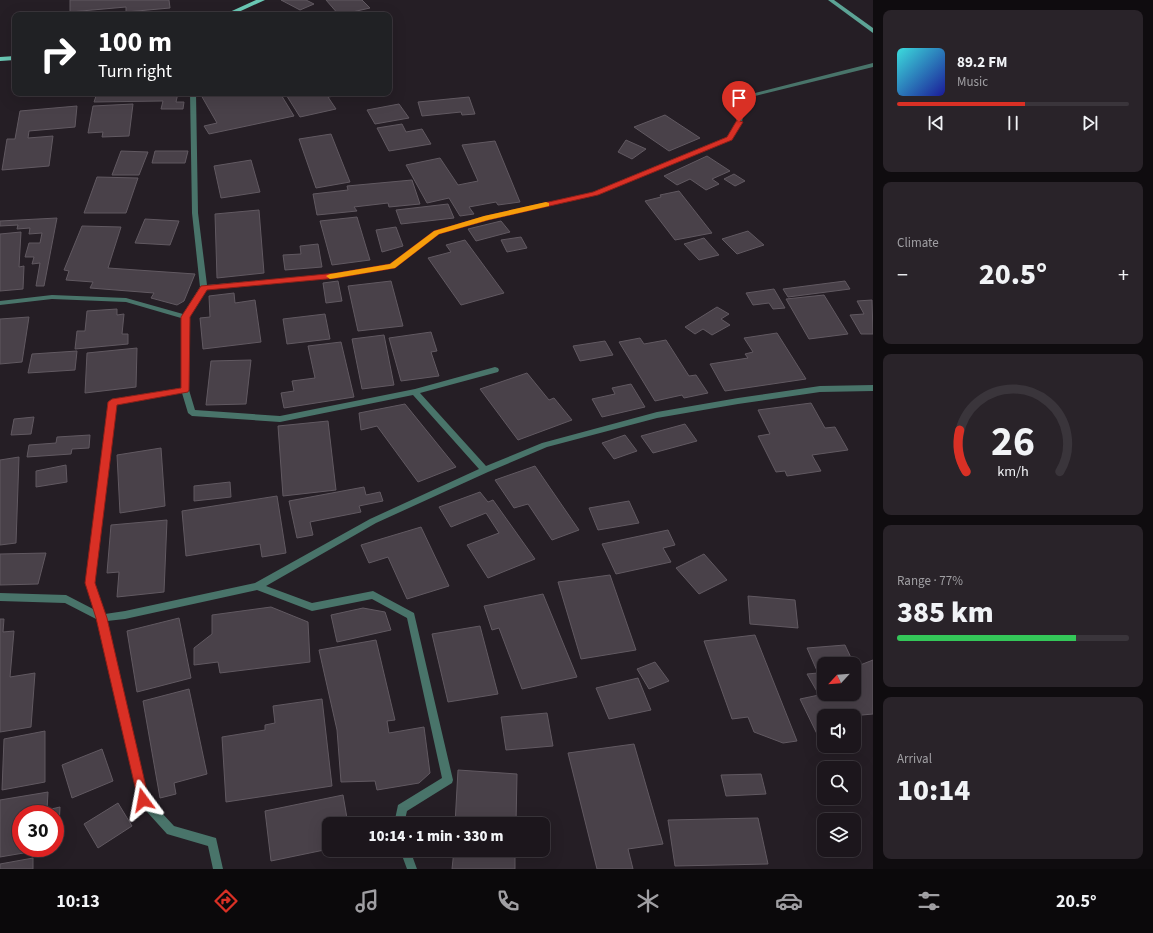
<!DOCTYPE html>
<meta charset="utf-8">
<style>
body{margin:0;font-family:"Source Sans 3",sans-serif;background:#292329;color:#f1f3f6;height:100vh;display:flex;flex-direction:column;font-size:15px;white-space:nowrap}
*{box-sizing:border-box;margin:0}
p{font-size:13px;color:#a09fa3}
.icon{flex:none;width:22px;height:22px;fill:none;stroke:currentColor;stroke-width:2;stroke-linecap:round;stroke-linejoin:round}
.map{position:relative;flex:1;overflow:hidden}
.drawer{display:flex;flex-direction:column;gap:10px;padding:10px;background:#0f0c0f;width:280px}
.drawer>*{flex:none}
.guide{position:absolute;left:12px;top:12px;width:380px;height:84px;border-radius:8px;box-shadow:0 4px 16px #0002,0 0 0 1px #3a353b;background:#202124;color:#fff;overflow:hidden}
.needle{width:26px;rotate:244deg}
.fabs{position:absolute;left:817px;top:657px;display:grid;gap:8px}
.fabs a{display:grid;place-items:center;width:44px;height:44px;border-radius:8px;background:#1c161c;box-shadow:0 4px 16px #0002,0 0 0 1px #3a353b;font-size:20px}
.speed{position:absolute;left:12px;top:805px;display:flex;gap:8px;font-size:20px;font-weight:700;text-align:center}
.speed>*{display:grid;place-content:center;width:52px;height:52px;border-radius:50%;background:#1c161c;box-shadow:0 4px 16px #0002,0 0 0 1px #3a353b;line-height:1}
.speed .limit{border:6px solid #d22;background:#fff;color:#111}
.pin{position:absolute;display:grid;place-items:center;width:34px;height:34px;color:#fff;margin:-41px -17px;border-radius:50% 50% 50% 0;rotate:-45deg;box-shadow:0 0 4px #0007}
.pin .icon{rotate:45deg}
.me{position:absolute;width:44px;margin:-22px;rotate:347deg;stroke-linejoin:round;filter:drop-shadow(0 0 3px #0008)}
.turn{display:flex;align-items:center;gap:14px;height:84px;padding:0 20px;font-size:18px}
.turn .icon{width:52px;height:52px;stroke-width:2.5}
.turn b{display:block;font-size:28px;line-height:34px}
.big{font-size:30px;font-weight:800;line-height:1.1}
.drawer .card{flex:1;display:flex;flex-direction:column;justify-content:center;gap:6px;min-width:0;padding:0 14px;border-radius:8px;background:#292329}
.drawer .dial{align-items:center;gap:0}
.dial svg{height:104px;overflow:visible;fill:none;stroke:#3a353b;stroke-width:7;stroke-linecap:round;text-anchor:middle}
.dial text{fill:#f1f3f6;stroke:none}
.song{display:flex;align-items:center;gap:12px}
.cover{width:48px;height:48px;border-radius:6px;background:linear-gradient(135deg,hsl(180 70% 55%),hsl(240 70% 35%))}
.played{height:4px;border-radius:2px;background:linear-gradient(90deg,#d93025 55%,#3a353b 55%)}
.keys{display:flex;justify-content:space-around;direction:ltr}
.heat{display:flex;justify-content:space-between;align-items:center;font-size:22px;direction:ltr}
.charge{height:6px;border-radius:3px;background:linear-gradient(90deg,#34c759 77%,#3a353b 0)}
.trip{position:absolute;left:322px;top:817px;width:228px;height:40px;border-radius:8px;background:#1c161c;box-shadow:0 4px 16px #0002,0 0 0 1px #3a353b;font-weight:800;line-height:40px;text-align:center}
.tab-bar{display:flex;height:64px;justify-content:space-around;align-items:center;background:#0b090b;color:#a09fa3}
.tab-bar .icon{width:28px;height:28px}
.tab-bar .selected{color:#d93025}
.tab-bar b{font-size:18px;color:#f1f3f6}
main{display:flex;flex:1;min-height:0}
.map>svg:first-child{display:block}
.building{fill:#494149;stroke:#615961}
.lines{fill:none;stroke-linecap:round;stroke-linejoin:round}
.street{fill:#49746a;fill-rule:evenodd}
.secondary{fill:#5ca395;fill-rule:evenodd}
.primary{fill:#6ac8b5;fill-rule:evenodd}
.route{fill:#d93025;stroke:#8d1f18}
.slow{fill:#f59e0b}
</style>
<main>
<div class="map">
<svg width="873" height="869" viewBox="0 0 873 869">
<rect width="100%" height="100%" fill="#251e25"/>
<path class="building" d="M70,0H169L170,8L126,12V7L70,12Z
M281,0H306L314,4L300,10Z
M326,0H362L370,8L339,15Z
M97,93H178L176,102H184L183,109H161L163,101L94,102Z
M209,93H280L294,116L209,134L204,126L217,123L201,95Z
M285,93H334L335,96L328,97L336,109L300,117Z
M469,97L475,114L462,115L461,112L422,116L418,102Z
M133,104L129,136L102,137L103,132L88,133L93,106Z
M399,104L409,118L375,124L367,110Z
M77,106L75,127L29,131L28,138L53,136L49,166L2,170L7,139H15L20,111Z
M665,115L700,138L669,151L634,127Z
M402,124L406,132L422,129L431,144L389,151L377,128Z
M331,134L350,182L316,188L299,139Z
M626,140L646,149L632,159L618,152Z
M495,141L520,202L498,205L496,202L469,207L474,214L460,216L449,198L427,203L406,165L440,158L458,185L478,181L462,145Z
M121,151L148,152L139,175H112Z
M155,151H188L185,163H152Z
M707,156L730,171L712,179L719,184L706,190L690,179L677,185L664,176Z
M251,160L260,192L221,198L214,166Z
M734,174L745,181L735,186L724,179Z
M97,177L138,178L126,213H84Z
M412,180L420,204L389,207L388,203L354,207L357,211L317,215L313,194L348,190L347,186Z
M679,191L712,233L675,240L645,201L661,197L660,195Z
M448,204L454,218L401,224L396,210Z
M259,210L264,273L217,278L215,214Z
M357,217L370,260L332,265L320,221Z
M57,218L44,286H36L40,263L32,264L34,257H25L29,243H40L42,233L29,234L30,228L17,229L18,225L0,226V221Z
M145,219L179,221L170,245L135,243Z
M501,221L510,232L476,241L468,229Z
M82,226L121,227L108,268L195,274L184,301L177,305L151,298L154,293L90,288L93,282L66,280L69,271L64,270Z
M396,227L403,246L382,252L376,230Z
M748,231L764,245L737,254L722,239Z
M21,232L19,267L24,266L23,289L0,291V234Z
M521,237L527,248L507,252L501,240Z
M704,238L719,255L699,260L684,244Z
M465,240L504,293L461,305L428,258L451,252L446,245Z
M318,244L322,267L285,270L283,255L301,254L300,246Z
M338,281L342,301L326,303L323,283Z
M391,281L403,326L358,331L348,286Z
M845,281L850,289L788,297L783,289Z
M774,289L785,308L773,309L769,303L753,305L746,293Z
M234,293L235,303L255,300L261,342L203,349L200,318L210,317L209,296Z
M824,295L848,334L809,339L786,299Z
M872,300L873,334H861L850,315L864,314L857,301Z
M717,307L729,314L721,319L730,325L712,335L703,329L695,334L685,327Z
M117,309V315L124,314L122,334H128V344L75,349L77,331H85L87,311Z
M325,314L330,339L287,344L283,319Z
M29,317L22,362L0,364V319Z
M431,332L437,351L431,352L439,376L401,381L389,338Z
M777,333L806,379L725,391L710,364L748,358L745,354L753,352L744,338Z
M384,335L394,385L362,389L352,339Z
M640,338L644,344L666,340L689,376L696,375L708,393L684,398L682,395L655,401L619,342Z
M605,341L613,355L580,361L573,346Z
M341,342L354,397L284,408L281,393L294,391L292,381L315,378L308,346Z
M137,348L136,387L85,393L87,353Z
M77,351L75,370L28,373L32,354Z
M251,360L246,404L206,405L211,361Z
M527,373L549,400L554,398L572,420L518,440L480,389Z
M631,384L645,407L602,417L592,399L615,394L612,388Z
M811,403L825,428L835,427L848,450L812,455L821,471L787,476L785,471L776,472L758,436L770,434L758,410Z
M405,404L456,467L418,482L377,426L361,430L359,413Z
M34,417L31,434L11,435L14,419Z
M328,421L336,490L283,496L278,426Z
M685,424L697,441L653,453L641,436Z
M90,435L89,448L72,449L71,454L27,457L29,445L56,443L57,437Z
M625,435L637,451L614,459L602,443Z
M161,448L165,506L120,513L117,455Z
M19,457L16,543L0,545V460Z
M66,465L67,482L36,487V471Z
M535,466L579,530L552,540L528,504L514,508L495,480Z
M230,482L231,497L194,501V486Z
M364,487L366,495L380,492L383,501L359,506L361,512L310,522L313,535L297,538L289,501Z
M480,492L488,502L493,500L535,559L488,578L467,545L499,533L486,513L451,527L439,507Z
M277,496L286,553L262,557L260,544L186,556L182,511Z
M629,501L639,523L598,530L589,508Z
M167,520L164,592L117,597L119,572L107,573L111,525Z
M421,527L449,586L407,599L388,557L369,563L361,545Z
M668,530L675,545L663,548L671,562L616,574L602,544Z
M46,553L38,584L0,585V554Z
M704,554L727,580L699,594L676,568Z
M610,575L636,650L581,659L558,582Z
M543,594L577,677L522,689L499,628L492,630L484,606Z
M748,596L795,600L798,628L750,624Z
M271,607L308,622L310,662L220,673L218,662L194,665V648L212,634V615Z
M363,608L385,612L391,630L337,642L331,615Z
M179,618L191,678L137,692L127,631Z
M0,619H4L3,632L14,631L10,677L35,673L31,727L0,732Z
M480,626L498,694L448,702L432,634Z
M755,635L797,741L783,743L754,732L748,717L732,719L704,641Z
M376,640L395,720L387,721L389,733L424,727L430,773L419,783L377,790L375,781L341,782L337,730L319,650Z
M845,645L854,664H824V694H854V665L855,667L873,660V714L851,716H824V735L818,736L800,699L819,695L807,674L818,673L807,648Z
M655,662L669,681L649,689L637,669Z
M638,678L651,710L609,719L596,688Z
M189,689L207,774L174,783L176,794L160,798L143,701Z
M322,699L332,786L226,802L222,737L265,730V725L275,723L273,706Z
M547,713L553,746L506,750L501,717Z
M45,731V782L2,790L4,739Z
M634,744L663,844L628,849L633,869H597L568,753Z
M102,749L113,781L72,798L62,765Z
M458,770L517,774L516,824H455Z
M761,774L766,794L726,796L721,775Z
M48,792L47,810L60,807L58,847L55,848V814H21V848H53L0,857V800Z
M343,795L348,824H329V849L271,861L265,811Z
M118,803L132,826L98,848L84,824Z
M758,818L768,864L675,866L668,820Z
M454,850H515V869H452Z
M33,858V869H0V864Z"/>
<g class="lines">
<path class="street" d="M873,63V67L755,96L745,105L742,122L731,139L597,194L489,220L438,234L394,268L337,278L206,289L189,317V390L195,410L280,416L415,389L495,367L498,368L499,370L498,372L420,393L486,466L542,443L657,412L738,398L820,386L873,385V391L820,392L738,404L657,418L547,447L488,472L376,523L266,586L312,603L373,591L414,613L453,780L452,783L407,811L404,824H394L398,805L442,778L407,618L372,599L312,611L257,590L125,619L107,621L148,798L174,826L216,838L223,869H213L208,846L167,834L139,803L138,800L98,620L65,603L0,601V593L66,595L95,610L86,583L108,402L112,399L181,388V318L126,302L52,299L0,305V301L52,295L126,298L183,314L200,287L192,213L190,93H196L198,213L207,285L337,274L390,264L434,232L485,217L593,192L727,137L736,122L739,104L751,94ZM182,393L188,413L192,416L280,422L413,395L479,469L370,519L255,583L125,611L105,614L94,583L116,404Z
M400,850H410L417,869H407Z"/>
<path class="secondary" d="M828,0H834L873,28V33Z"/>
<path class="primary" d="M256,0H265L232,15H223Z
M15,56V60L0,61V57Z"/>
</g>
<path class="route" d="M737,120L743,122L732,140L598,195L488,220L439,234L395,268L337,278L207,290L190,317L189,390L188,392L117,405L95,583L107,618L149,800L147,804L143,805L139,804L96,618L85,583L108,402L112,399L181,388V317L201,286L337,273L390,264L434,231L486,216L593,192L727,137Z"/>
<path class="slow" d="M546,202L549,203V206L488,220L439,234L395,268L330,279L326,276L330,274L390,264L434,231L484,216Z"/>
</svg>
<div class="fabs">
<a><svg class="needle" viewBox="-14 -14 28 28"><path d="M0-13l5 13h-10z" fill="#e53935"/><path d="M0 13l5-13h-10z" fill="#a09fa3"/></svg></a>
<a><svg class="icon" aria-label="sound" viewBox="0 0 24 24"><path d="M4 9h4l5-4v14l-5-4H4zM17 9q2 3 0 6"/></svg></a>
<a><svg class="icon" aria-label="search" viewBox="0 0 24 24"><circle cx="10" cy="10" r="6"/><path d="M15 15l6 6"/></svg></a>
<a><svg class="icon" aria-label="layers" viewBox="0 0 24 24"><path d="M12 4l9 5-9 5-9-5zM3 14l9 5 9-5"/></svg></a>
</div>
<div class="speed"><div class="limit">30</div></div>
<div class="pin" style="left:739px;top:122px;background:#d93025"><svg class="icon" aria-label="arrive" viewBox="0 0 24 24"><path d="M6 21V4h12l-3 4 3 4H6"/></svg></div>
<svg class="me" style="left:143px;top:800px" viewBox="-20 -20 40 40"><path d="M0-17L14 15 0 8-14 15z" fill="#d93025" stroke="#fff" stroke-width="4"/></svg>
<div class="trip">10:14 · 1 min · 330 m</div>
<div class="guide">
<div class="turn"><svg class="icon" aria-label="right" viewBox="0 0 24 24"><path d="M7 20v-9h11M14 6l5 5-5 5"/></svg><div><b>100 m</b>Turn right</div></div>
</div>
</div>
<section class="drawer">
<div class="card">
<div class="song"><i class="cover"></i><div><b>89.2 FM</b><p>Music</p></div></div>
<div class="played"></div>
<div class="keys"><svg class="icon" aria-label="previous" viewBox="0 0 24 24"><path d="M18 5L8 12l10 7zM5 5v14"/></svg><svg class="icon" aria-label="pause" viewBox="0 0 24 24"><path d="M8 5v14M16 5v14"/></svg><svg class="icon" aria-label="next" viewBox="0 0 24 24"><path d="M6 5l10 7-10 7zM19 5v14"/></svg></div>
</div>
<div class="card"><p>Climate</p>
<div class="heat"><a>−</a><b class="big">20.5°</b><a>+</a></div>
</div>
<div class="card dial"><svg viewBox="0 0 100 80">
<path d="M14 69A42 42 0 1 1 86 69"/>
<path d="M14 69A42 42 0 0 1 9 37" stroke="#d93025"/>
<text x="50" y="56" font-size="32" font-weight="700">26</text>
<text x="50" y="72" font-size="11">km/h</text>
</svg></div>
<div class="card"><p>Range · 77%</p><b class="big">385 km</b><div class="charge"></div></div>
<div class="card"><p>Arrival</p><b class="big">10:14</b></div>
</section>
</main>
<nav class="tab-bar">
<b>10:13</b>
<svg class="icon selected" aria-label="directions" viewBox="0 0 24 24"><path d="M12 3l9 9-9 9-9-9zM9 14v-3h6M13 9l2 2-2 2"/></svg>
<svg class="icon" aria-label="music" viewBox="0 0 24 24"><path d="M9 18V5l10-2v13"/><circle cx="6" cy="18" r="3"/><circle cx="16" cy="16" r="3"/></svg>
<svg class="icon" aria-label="phone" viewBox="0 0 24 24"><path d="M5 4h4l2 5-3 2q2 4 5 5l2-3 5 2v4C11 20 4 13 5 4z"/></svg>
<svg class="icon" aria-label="climate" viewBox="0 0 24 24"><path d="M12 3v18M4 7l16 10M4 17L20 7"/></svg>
<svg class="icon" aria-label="car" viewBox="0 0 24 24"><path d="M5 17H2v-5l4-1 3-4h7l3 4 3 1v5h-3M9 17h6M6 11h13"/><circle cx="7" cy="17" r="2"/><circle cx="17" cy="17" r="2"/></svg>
<svg class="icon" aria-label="filters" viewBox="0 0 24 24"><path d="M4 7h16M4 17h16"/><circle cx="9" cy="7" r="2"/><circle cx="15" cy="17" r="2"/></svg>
<b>20.5°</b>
</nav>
